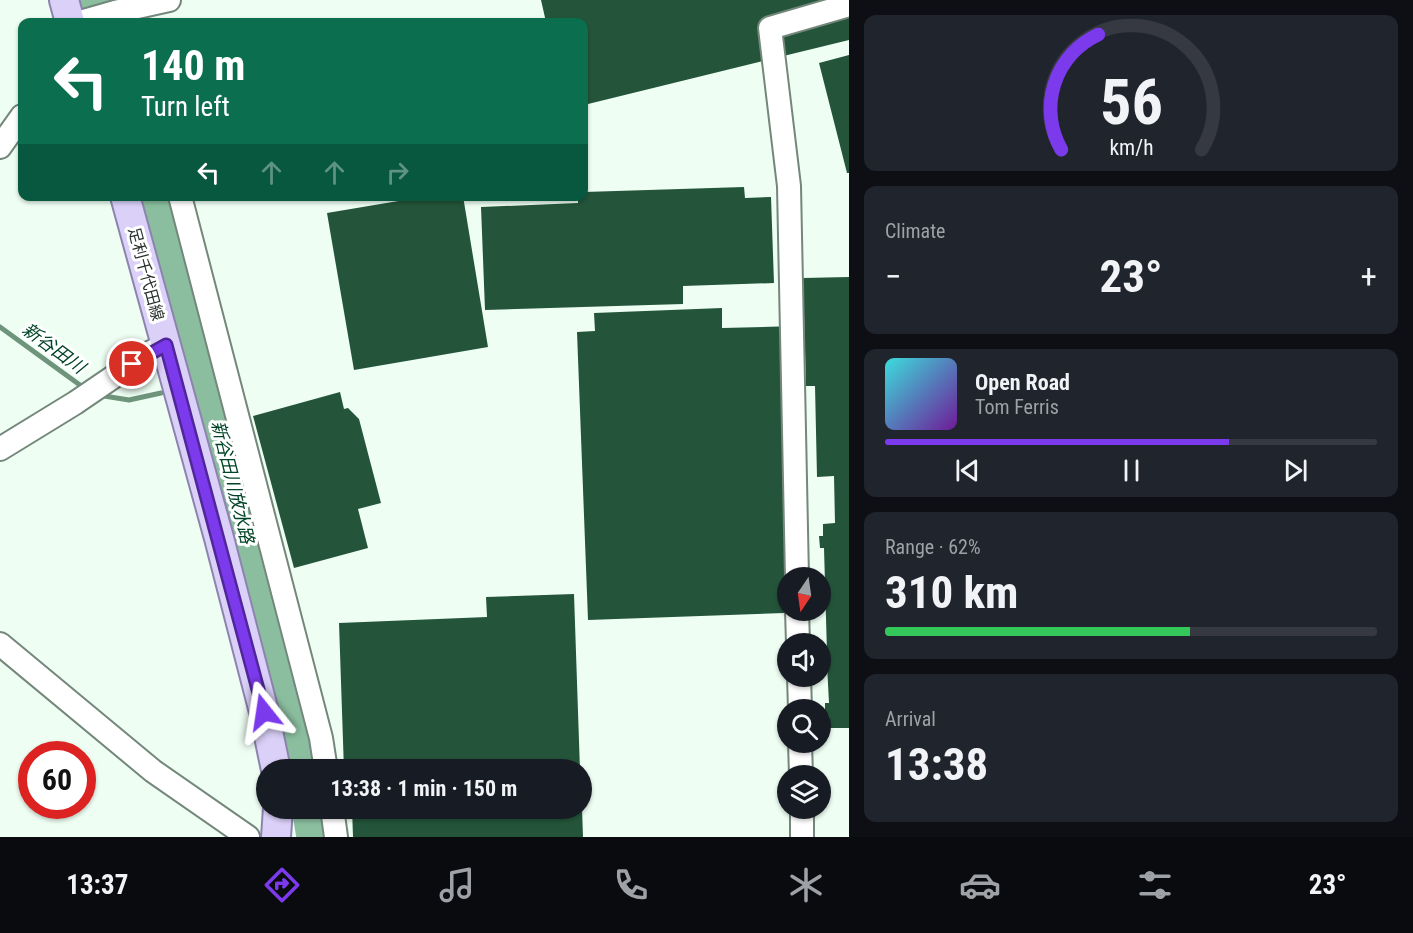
<!DOCTYPE html>
<meta charset="utf-8">
<style>
body{margin:0;font-family:"Roboto Condensed","Noto Sans JP",sans-serif;background:#20242c;color:#f1f3f6;height:100vh;display:flex;flex-direction:column;font-size:22px;white-space:nowrap}
*{box-sizing:border-box;margin:0}
p{font-size:20px;color:#9ea1a6}
.icon{flex:none;width:33px;height:33px;fill:none;stroke:currentColor;stroke-width:2;stroke-linecap:round;stroke-linejoin:round}
.map{position:relative;flex:1;overflow:hidden}
.details{display:flex;flex-direction:column;gap:15px;padding:15px;background:#0d0f14;width:564px}
.details>*{flex:none}
.guide{position:absolute;left:18px;top:18px;width:570px;height:183px;border-radius:12px;box-shadow:0 2px 4px #0004;background:#0b6e4f;color:#fff;overflow:hidden}
.needle{width:39px;rotate:193deg}
.fabs{position:absolute;left:777px;top:567px;display:grid;gap:12px}
.fabs a{display:grid;place-items:center;width:54px;height:54px;border-radius:50%;background:#171b24;box-shadow:0 2px 4px #0004;font-size:30px}
.speed{position:absolute;left:18px;top:741px;display:flex;gap:12px;font-size:30px;font-weight:700;text-align:center}
.speed>*{display:grid;place-content:center;width:78px;height:78px;border-radius:50%;background:#171b24;box-shadow:0 2px 4px #0004;line-height:1}
.speed .limit{border:9px solid #d22;background:#fff;color:#111}
.pin{position:absolute;display:grid;place-items:center;width:51px;height:51px;color:#fff;margin:-26px;border:3px solid #fff;border-radius:50%;box-shadow:0 2px 6px #0007}
.me{position:absolute;width:66px;margin:-33px;rotate:345deg;stroke-linejoin:round;filter:drop-shadow(0 0 4px #0008)}
.turn{display:flex;align-items:center;gap:21px;height:126px;padding:0 24px;font-size:27px}
.turn .icon{width:78px;height:78px;stroke-width:2.5}
.turn b{display:block;font-size:42px;line-height:51px}
.lanes{display:flex;align-items:center;height:57px;padding:0 24px;background:#0003;justify-content:center;gap:30px;direction:ltr}
.lanes .off{opacity:.35}
.big{font-size:45px;font-weight:700;line-height:1.1}
.details .card{flex:1;display:flex;flex-direction:column;justify-content:center;gap:9px;min-width:0;padding:0 21px;border-radius:12px;background:#20242c}
.details .dial{align-items:center;gap:0}
.dial svg{height:156px;overflow:visible;fill:none;stroke:#363941;stroke-width:7;stroke-linecap:round;text-anchor:middle}
.dial text{fill:#f1f3f6;stroke:none}
.song{display:flex;align-items:center;gap:18px}
.cover{width:72px;height:72px;border-radius:9px;background:linear-gradient(135deg,hsl(180 70% 55%),hsl(280 70% 35%))}
.played{height:6px;border-radius:3px;background:linear-gradient(90deg,#7c3aed 70%,#363941 70%)}
.keys{display:flex;justify-content:space-around;direction:ltr}
.heat{display:flex;justify-content:space-between;align-items:center;font-size:33px;direction:ltr}
.charge{height:9px;border-radius:4px;background:linear-gradient(90deg,#34c759 62%,#363941 0)}
.trip{position:absolute;left:256px;top:759px;width:336px;height:60px;border-radius:30px;background:#171b24;box-shadow:0 2px 4px #0004;font-weight:700;line-height:60px;text-align:center}
.tab-bar{display:flex;height:96px;justify-content:space-around;align-items:center;background:#090b0e;color:#9ea1a6}
.tab-bar .icon{width:42px;height:42px}
.tab-bar .selected{color:#7c3aed}
.tab-bar b{font-size:27px;color:#f1f3f6}
main{display:flex;flex:1;min-height:0}
.map>svg:first-child{display:block}
.lines{fill:none;stroke-linecap:round;stroke-linejoin:round}
.stream{stroke:#6e947c;stroke-width:5}
.river{stroke:#8bbe9f;stroke-width:33}
.building{fill:#24553a}
.minor-casing{stroke:#74877b;stroke-width:26}
.major-casing{stroke:#8c84ae;stroke-width:32}
.minor{stroke:#fff;stroke-width:22}
.major{stroke:#dad0f8;stroke-width:28}
.route-casing{stroke:#51269a;stroke-width:15}
.route{stroke:#7c3aed;stroke-width:10}
.labels{text-anchor:middle;dominant-baseline:central;stroke-width:6;stroke-linejoin:round;paint-order:stroke}
.street-label{font-size:16px;fill:#29312c;stroke:#fff}
.water-label{font-size:18px;font-style:italic;fill:#004326;stroke:#fff}
</style>
<main>
<div class="map">
<svg width="849" height="837" viewBox="0 0 849 837">
<rect width="100%" height="100%" fill="#eefef3"/>
<g class="lines">
<path class="stream" d="M0,327L84,388
M98,395L129,400L161,393"/>
<path class="river" d="M93,0L99,22
M154,196L190,315L294,726L302,770
M308,808L313,837"/>
</g>
<path class="building" d="M541,0H845L849,14V40L584,105V22H546Z
M849,55V173H847L819,63Z
M744,187L745,198L771,197L774,283L683,286V304L485,310L481,207L578,203V196H584V192Z
M428,196H463L488,347L354,370L327,213Z
M849,277V728H830L829,715H825V703H829L827,665H824L823,653H827L824,548H820L819,536H823V524L835,523L834,476L817,477L815,386H806L803,278Z
M722,308V328L797,326L788,596H784V613L588,620L577,332L595,331L594,313Z
M340,392L344,409L348,408L359,419L381,503L358,509L368,548L294,568L253,416Z
M574,594L580,770H344L339,623L487,617L486,597Z
M352,808H582L583,837H353Z"/>
<g class="lines">
<defs>
<path id="minor" d="M80,22L115,12L169,0
M0,147L22,116
M180,196L321,738L326,770
M0,449L75,403L147,354L166,345
M797,578L789,186L770,28L849,5
M797,610L798,644
M0,644L153,771L248,837
M799,676L800,710
M800,742L801,776
M332,808L336,837
M802,808V837"/>
<path id="major" d="M64,0L70,22
M125,196L219,538L264,712L276,770
M276,837L278,808"/>
</defs>
<use href="#minor" class="minor-casing"/>
<use href="#major" class="major-casing"/>
<use href="#minor" class="minor"/>
<use href="#major" class="major"/>
</g>
<g class="lines">
<defs>
<path id="route" d="M132,364L166,345L264,712"/>
</defs>
<use href="#route" class="route-casing"/>
<use href="#route" class="route"/>
</g>
<g class="labels">
<g class="street-label">
<text transform="translate(146 274) rotate(75)">足利千代田線</text>
</g>
<g class="water-label">
<text transform="translate(54 348) rotate(36)">新谷田川</text>
<text transform="translate(233 482) rotate(76)">新谷田川放水路</text>
</g>
</g>
</svg>
<div class="fabs">
<a><svg class="needle" viewBox="-14 -14 28 28"><path d="M0-13l5 13h-10z" fill="#e53935"/><path d="M0 13l5-13h-10z" fill="#9ea1a6"/></svg></a>
<a><svg class="icon" aria-label="sound" viewBox="0 0 24 24"><path d="M4 9h4l5-4v14l-5-4H4zM17 9q2 3 0 6"/></svg></a>
<a><svg class="icon" aria-label="search" viewBox="0 0 24 24"><circle cx="10" cy="10" r="6"/><path d="M15 15l6 6"/></svg></a>
<a><svg class="icon" aria-label="layers" viewBox="0 0 24 24"><path d="M12 4l9 5-9 5-9-5zM3 14l9 5 9-5"/></svg></a>
</div>
<div class="speed"><div class="limit">60</div></div>
<div class="pin" style="left:132px;top:364px;background:#d93025"><svg class="icon" aria-label="arrive" viewBox="0 0 24 24"><path d="M6 21V4h12l-3 4 3 4H6"/></svg></div>
<svg class="me" style="left:264px;top:712px" viewBox="-20 -20 40 40"><path d="M0-17L14 15 0 8-14 15z" fill="#7c3aed" stroke="#fff" stroke-width="4"/></svg>
<div class="trip">13:38 · 1 min · 150 m</div>
<div class="guide">
<div class="turn"><svg class="icon" aria-label="left" viewBox="0 0 24 24"><path d="M17 20v-9H6M10 6l-5 5 5 5"/></svg><div><b>140 m</b>Turn left</div></div>
<div class="lanes"><svg class="icon" aria-label="left" viewBox="0 0 24 24"><path d="M17 20v-9H6M10 6l-5 5 5 5"/></svg><svg class="icon off" aria-label="ahead" viewBox="0 0 24 24"><path d="M12 20V5M6 11l6-6 6 6"/></svg><svg class="icon off" aria-label="ahead" viewBox="0 0 24 24"><path d="M12 20V5M6 11l6-6 6 6"/></svg><svg class="icon off" aria-label="right" viewBox="0 0 24 24"><path d="M7 20v-9h11M14 6l5 5-5 5"/></svg></div>
</div>
</div>
<section class="details">
<div class="card dial"><svg viewBox="0 0 100 80">
<path d="M14 69A42 42 0 1 1 86 69"/>
<path d="M14 69A42 42 0 0 1 33 10" stroke="#7c3aed"/>
<text x="50" y="56" font-size="32" font-weight="700">56</text>
<text x="50" y="72" font-size="11">km/h</text>
</svg></div>
<div class="card"><p>Climate</p>
<div class="heat"><a>−</a><b class="big">23°</b><a>+</a></div>
</div>
<div class="card">
<div class="song"><i class="cover"></i><div><b>Open Road</b><p>Tom Ferris</p></div></div>
<div class="played"></div>
<div class="keys"><svg class="icon" aria-label="previous" viewBox="0 0 24 24"><path d="M18 5L8 12l10 7zM5 5v14"/></svg><svg class="icon" aria-label="pause" viewBox="0 0 24 24"><path d="M8 5v14M16 5v14"/></svg><svg class="icon" aria-label="next" viewBox="0 0 24 24"><path d="M6 5l10 7-10 7zM19 5v14"/></svg></div>
</div>
<div class="card"><p>Range · 62%</p><b class="big">310 km</b><div class="charge"></div></div>
<div class="card"><p>Arrival</p><b class="big">13:38</b></div>
</section>
</main>
<nav class="tab-bar">
<b>13:37</b>
<svg class="icon selected" aria-label="directions" viewBox="0 0 24 24"><path d="M12 3l9 9-9 9-9-9zM9 14v-3h6M13 9l2 2-2 2"/></svg>
<svg class="icon" aria-label="music" viewBox="0 0 24 24"><path d="M9 18V5l10-2v13"/><circle cx="6" cy="18" r="3"/><circle cx="16" cy="16" r="3"/></svg>
<svg class="icon" aria-label="phone" viewBox="0 0 24 24"><path d="M5 4h4l2 5-3 2q2 4 5 5l2-3 5 2v4C11 20 4 13 5 4z"/></svg>
<svg class="icon" aria-label="climate" viewBox="0 0 24 24"><path d="M12 3v18M4 7l16 10M4 17L20 7"/></svg>
<svg class="icon" aria-label="car" viewBox="0 0 24 24"><path d="M5 17H2v-5l4-1 3-4h7l3 4 3 1v5h-3M9 17h6M6 11h13"/><circle cx="7" cy="17" r="2"/><circle cx="17" cy="17" r="2"/></svg>
<svg class="icon" aria-label="filters" viewBox="0 0 24 24"><path d="M4 7h16M4 17h16"/><circle cx="9" cy="7" r="2"/><circle cx="15" cy="17" r="2"/></svg>
<b>23°</b>
</nav>
